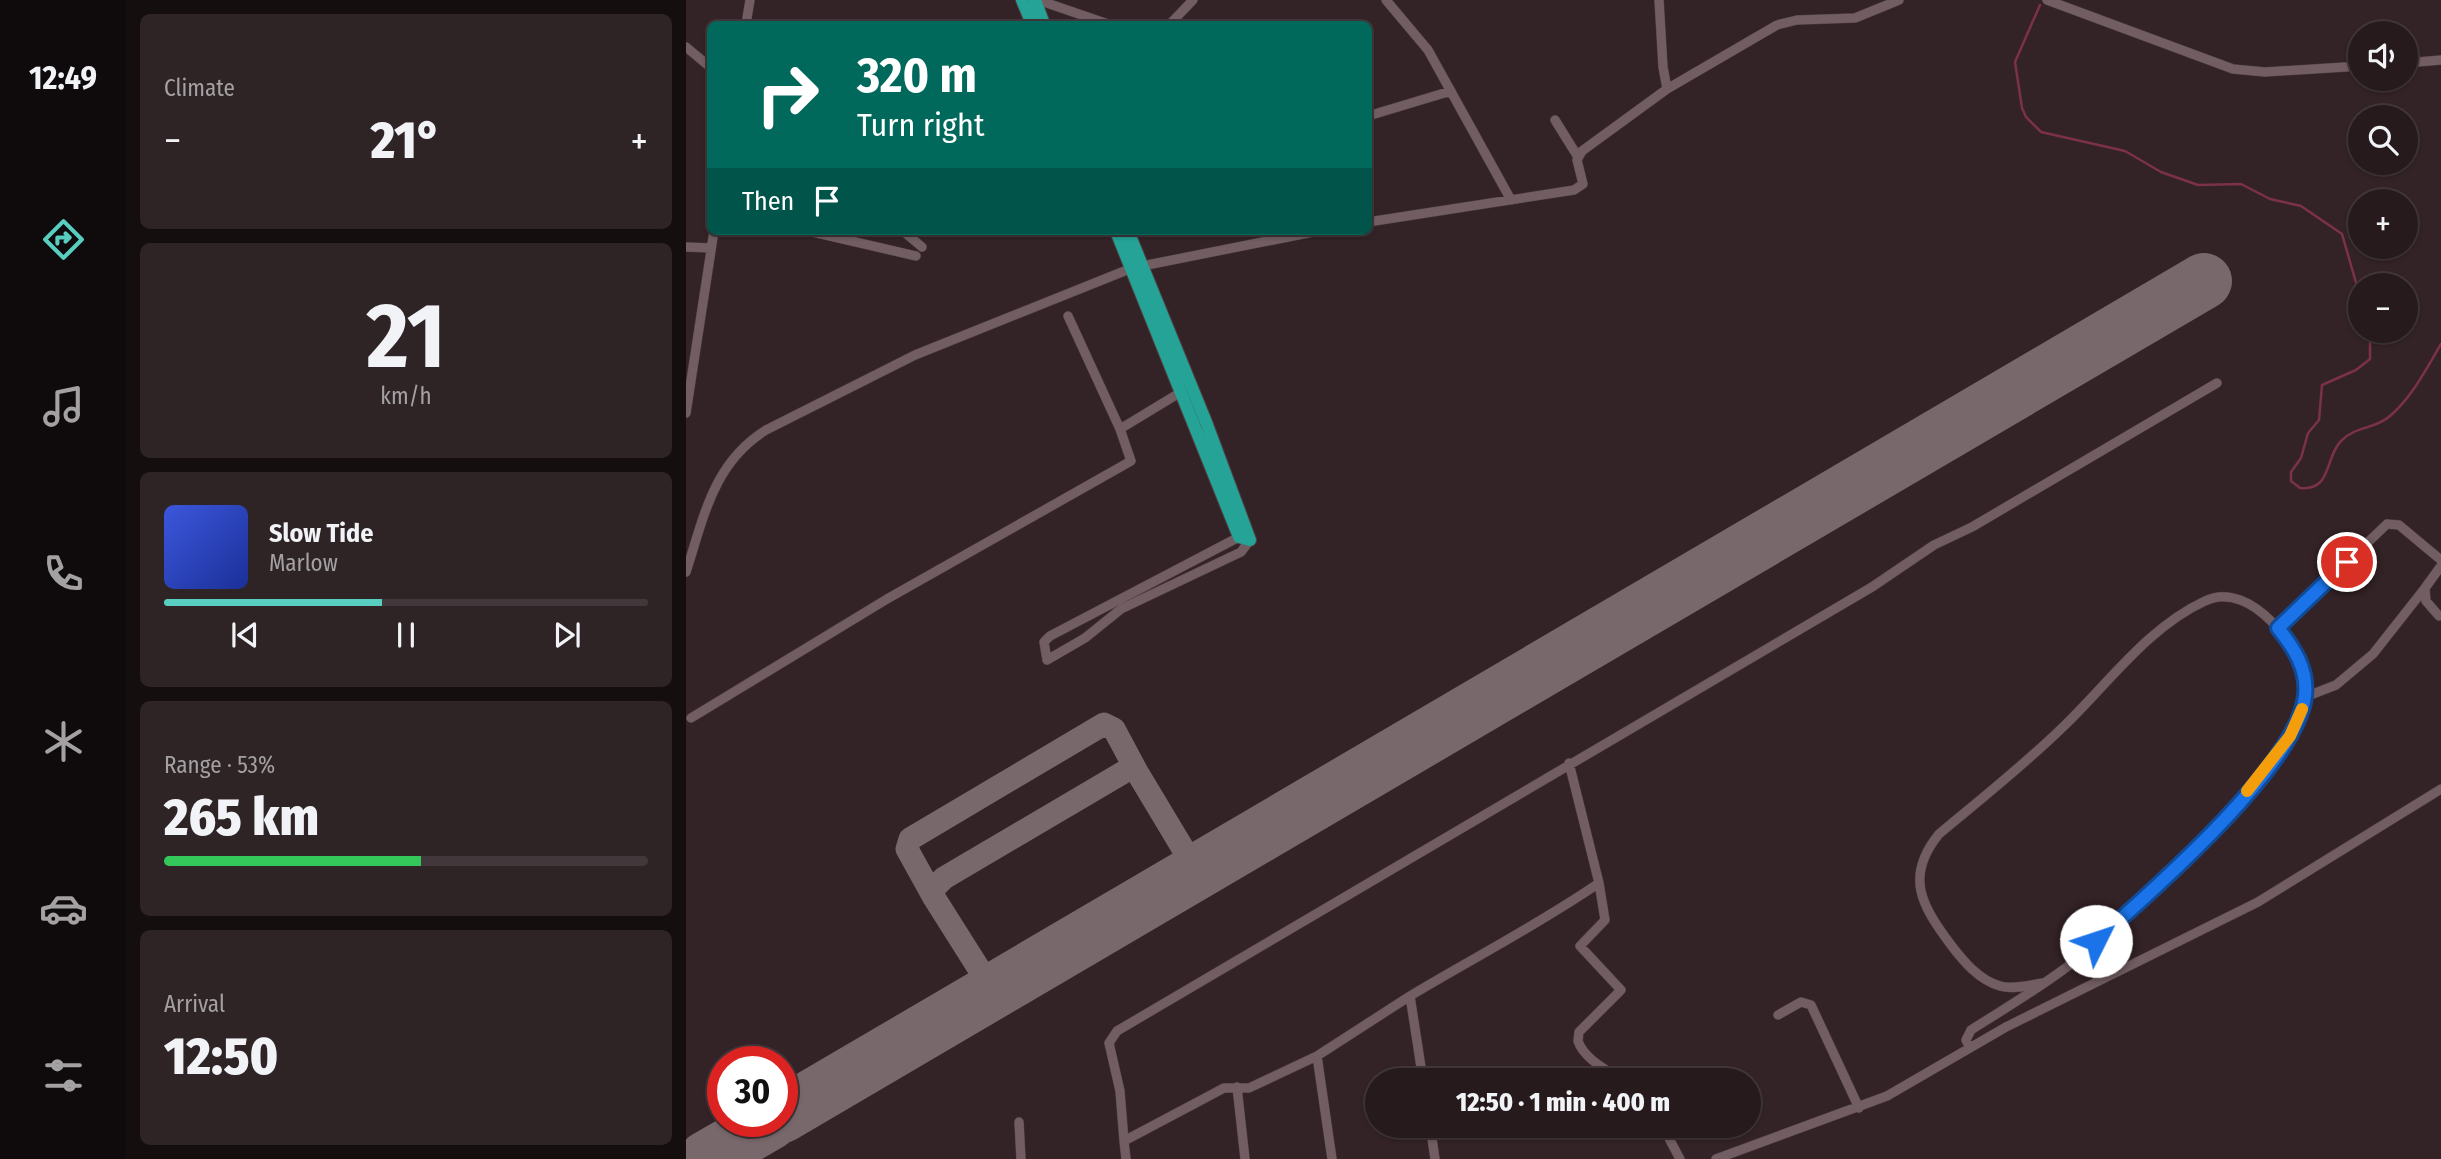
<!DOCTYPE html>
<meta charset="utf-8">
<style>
body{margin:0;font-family:"Fira Sans Condensed",sans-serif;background:#2e2325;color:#f1f3f6;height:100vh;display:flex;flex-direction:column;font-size:26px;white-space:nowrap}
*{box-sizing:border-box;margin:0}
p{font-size:23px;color:#a4a1a3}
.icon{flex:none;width:38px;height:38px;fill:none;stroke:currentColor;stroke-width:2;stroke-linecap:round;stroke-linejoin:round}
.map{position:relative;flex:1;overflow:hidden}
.details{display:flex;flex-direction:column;gap:14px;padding:14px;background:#150e0f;width:560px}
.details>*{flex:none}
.banner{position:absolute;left:21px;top:21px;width:665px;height:214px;border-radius:10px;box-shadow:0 2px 5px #0004,0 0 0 2px #42383b;background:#00695c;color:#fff;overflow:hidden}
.buttons{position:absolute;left:1662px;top:21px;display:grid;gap:14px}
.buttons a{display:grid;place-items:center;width:70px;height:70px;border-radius:50%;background:#261a1c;box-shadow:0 2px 5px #0004,0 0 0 2px #42383b;font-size:35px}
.speed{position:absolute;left:21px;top:1046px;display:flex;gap:14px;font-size:35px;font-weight:700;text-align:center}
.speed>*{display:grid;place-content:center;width:91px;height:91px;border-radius:50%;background:#261a1c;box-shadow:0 2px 5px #0004,0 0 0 2px #42383b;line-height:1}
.speed .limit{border:10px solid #d22;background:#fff;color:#111}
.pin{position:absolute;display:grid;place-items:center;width:60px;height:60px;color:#fff;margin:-30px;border:4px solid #fff;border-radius:50%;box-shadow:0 2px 7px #0007}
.me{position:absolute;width:77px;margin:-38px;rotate:49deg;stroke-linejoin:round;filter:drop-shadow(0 0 5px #0008)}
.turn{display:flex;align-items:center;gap:24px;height:147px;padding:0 35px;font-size:32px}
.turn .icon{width:91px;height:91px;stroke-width:2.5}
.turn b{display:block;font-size:49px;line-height:60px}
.then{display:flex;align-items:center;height:66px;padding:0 35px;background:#0003;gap:14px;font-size:26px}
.big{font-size:52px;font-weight:800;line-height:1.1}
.details .tile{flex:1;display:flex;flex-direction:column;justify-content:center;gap:10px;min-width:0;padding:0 24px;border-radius:10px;background:#2e2325}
.details .dial{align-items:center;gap:0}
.dial b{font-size:91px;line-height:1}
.song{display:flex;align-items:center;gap:21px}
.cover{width:84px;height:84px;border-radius:10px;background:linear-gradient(135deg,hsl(230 70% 55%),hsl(230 70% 35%))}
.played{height:7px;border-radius:4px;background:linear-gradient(90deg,#58cec0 45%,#42383b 45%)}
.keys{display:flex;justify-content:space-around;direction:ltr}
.heat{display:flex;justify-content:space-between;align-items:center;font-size:38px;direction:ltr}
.charge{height:10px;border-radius:5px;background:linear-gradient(90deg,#34c759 53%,#42383b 0)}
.trip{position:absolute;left:679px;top:1068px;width:396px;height:70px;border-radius:35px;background:#261a1c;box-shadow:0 2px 5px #0004,0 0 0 2px #42383b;font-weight:800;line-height:70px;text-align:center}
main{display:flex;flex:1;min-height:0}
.tabs{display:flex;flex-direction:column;width:126px;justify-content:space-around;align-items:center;background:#0f0a0b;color:#a4a1a3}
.tabs .icon{width:49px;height:49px}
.tabs .active{color:#58cec0}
.tabs b{font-size:32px;color:#f1f3f6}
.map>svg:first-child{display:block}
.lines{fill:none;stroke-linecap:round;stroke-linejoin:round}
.stream{stroke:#7b3248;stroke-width:2.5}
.taxiway{stroke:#78686c;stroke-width:23}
.runway{stroke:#78686c;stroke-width:56}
.minor-casing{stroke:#4f4145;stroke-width:10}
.highway-casing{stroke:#4f4145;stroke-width:14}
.minor{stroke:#715d62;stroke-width:9}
.highway{stroke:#24a396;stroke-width:12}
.route-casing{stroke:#114b97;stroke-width:18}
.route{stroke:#1a73e8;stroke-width:12}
.slow{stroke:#f59e0b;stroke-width:12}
</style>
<main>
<nav class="tabs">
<b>12:49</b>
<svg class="icon active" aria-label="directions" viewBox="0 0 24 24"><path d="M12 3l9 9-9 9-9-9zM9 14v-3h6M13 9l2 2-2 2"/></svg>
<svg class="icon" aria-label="music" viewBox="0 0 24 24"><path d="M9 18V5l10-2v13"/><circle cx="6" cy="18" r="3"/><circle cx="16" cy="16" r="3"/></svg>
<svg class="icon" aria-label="phone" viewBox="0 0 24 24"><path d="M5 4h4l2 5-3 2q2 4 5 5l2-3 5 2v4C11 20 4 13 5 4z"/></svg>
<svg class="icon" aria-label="climate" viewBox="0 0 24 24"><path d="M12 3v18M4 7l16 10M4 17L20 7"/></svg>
<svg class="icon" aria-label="car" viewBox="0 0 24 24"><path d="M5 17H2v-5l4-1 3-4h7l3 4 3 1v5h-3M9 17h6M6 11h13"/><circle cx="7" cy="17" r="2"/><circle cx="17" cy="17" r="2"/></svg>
<svg class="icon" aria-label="filters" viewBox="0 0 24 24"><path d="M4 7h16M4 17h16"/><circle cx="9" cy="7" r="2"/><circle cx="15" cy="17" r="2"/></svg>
</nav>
<section class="details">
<div class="tile"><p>Climate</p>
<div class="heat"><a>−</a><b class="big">21°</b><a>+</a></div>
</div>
<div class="tile dial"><b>21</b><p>km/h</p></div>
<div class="tile">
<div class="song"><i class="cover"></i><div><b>Slow Tide</b><p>Marlow</p></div></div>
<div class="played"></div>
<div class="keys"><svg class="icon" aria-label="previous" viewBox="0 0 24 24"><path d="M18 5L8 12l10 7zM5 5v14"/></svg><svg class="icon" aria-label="pause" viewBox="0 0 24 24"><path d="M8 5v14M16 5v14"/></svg><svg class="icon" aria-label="next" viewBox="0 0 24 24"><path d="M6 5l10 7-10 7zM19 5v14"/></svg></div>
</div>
<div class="tile"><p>Range · 53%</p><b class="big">265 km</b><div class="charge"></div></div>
<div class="tile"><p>Arrival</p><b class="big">12:50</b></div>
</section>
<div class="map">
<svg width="1755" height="1159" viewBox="0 0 1755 1159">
<rect width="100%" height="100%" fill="#332226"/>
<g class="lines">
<path class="stream" d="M1354,5L1329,62L1336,108L1340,117L1355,132L1439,151L1475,172L1512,185L1555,184L1584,199L1615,206L1656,234L1675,300
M1684,331V359L1670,370L1636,385L1633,420L1622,433L1615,458L1605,472V481L1614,488C1647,491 1638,457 1656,440C1670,426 1690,429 1704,416C1726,397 1741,368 1755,344"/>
<path class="taxiway" d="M418,724L428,729L451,772L443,769L258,878L249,887L247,896L221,849L224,839Z
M451,772L499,852L500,869L489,884
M499,852L516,861L534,858
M247,896L295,972L297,988L286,1003
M295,972L307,980H326"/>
<path class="runway" d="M96,1115L1518,281
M20,1159L84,1122"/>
<defs>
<path id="minor" d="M352,0L422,24
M700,0L742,50L825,200
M973,0L977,67L981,89
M1361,0L1547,69L1579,72L1675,66
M60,24L64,0
M484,24L507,0
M0,47L24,67
M1720,63L1755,60
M682,116L765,91
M869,120L892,157
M682,222L888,190L897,184L891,160L896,151L981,89L1091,25L1111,20L1169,18L1213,0
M122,231L230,256
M217,231L236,247
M0,247L25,248
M0,413L28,231
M434,429L495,392
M553,537L364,636L358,642L361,660L399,638L435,609L555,552L564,540
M0,572C18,517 27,463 80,430L229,355L446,268L632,231
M1753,616L1740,601L1739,588L1755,566
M1592,628L1701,524L1713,525L1755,560
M1619,697L1650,685L1687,654L1739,588
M5,718L201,599L445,461L434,429L382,316
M883,763L913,883
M1092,1015L1115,1002L1125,1005L1173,1108
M1284,1048L1280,1040L1285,1030C1315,1011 1345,993 1374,972C1431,932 1607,765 1618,700C1623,669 1606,642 1585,621C1568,604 1543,589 1519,601C1462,627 1421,685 1377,727C1338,765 1295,799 1253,834C1218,877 1236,906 1265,945C1278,962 1293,980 1314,986C1326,990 1344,985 1357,983
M631,1056L646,1159
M737,1080L724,996C787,958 852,925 913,883L919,920L894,946L935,990L893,1032L892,1041C898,1059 922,1072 939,1080
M551,1087L559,1159
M333,1122L335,1159
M744,1125L749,1159
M976,1125L994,1159
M438,1141L434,1091L423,1043L431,1031L1186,587L1248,545L1286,527L1531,383
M440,1159L438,1141L538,1088H563L631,1056L724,996
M1030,1159L1201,1096L1320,1027L1572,902L1755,789"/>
<path id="highway" d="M336,0L346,24
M349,0L358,24
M430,231L553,537L564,540
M442,231L520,422L564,540"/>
</defs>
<use href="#minor" class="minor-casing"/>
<use href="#highway" class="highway-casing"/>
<use href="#minor" class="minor"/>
<use href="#highway" class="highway"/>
</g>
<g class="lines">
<defs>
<path id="route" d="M1410,941C1464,893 1611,766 1619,696C1622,669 1608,648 1592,628L1661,562"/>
</defs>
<use href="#route" class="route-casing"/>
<use href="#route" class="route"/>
<path class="slow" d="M1561,791L1604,736L1616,709"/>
</g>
</svg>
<div class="buttons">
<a><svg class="icon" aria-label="sound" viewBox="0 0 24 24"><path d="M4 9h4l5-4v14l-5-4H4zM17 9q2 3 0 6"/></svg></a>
<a><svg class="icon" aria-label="search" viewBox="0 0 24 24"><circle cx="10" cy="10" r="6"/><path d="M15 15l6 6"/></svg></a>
<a>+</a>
<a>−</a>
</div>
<div class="speed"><div class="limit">30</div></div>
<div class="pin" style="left:1661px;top:562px;background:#d93025"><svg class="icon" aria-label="arrive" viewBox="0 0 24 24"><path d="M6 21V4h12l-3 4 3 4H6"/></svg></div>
<svg class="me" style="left:1410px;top:941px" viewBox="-20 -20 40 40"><circle r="19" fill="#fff"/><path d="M0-13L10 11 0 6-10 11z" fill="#1a73e8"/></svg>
<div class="trip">12:50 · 1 min · 400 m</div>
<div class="banner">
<div class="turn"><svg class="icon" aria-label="right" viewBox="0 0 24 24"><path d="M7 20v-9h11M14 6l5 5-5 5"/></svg><div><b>320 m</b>Turn right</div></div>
<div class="then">Then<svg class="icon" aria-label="arrive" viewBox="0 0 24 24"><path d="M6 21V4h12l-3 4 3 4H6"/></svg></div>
</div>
</div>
</main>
